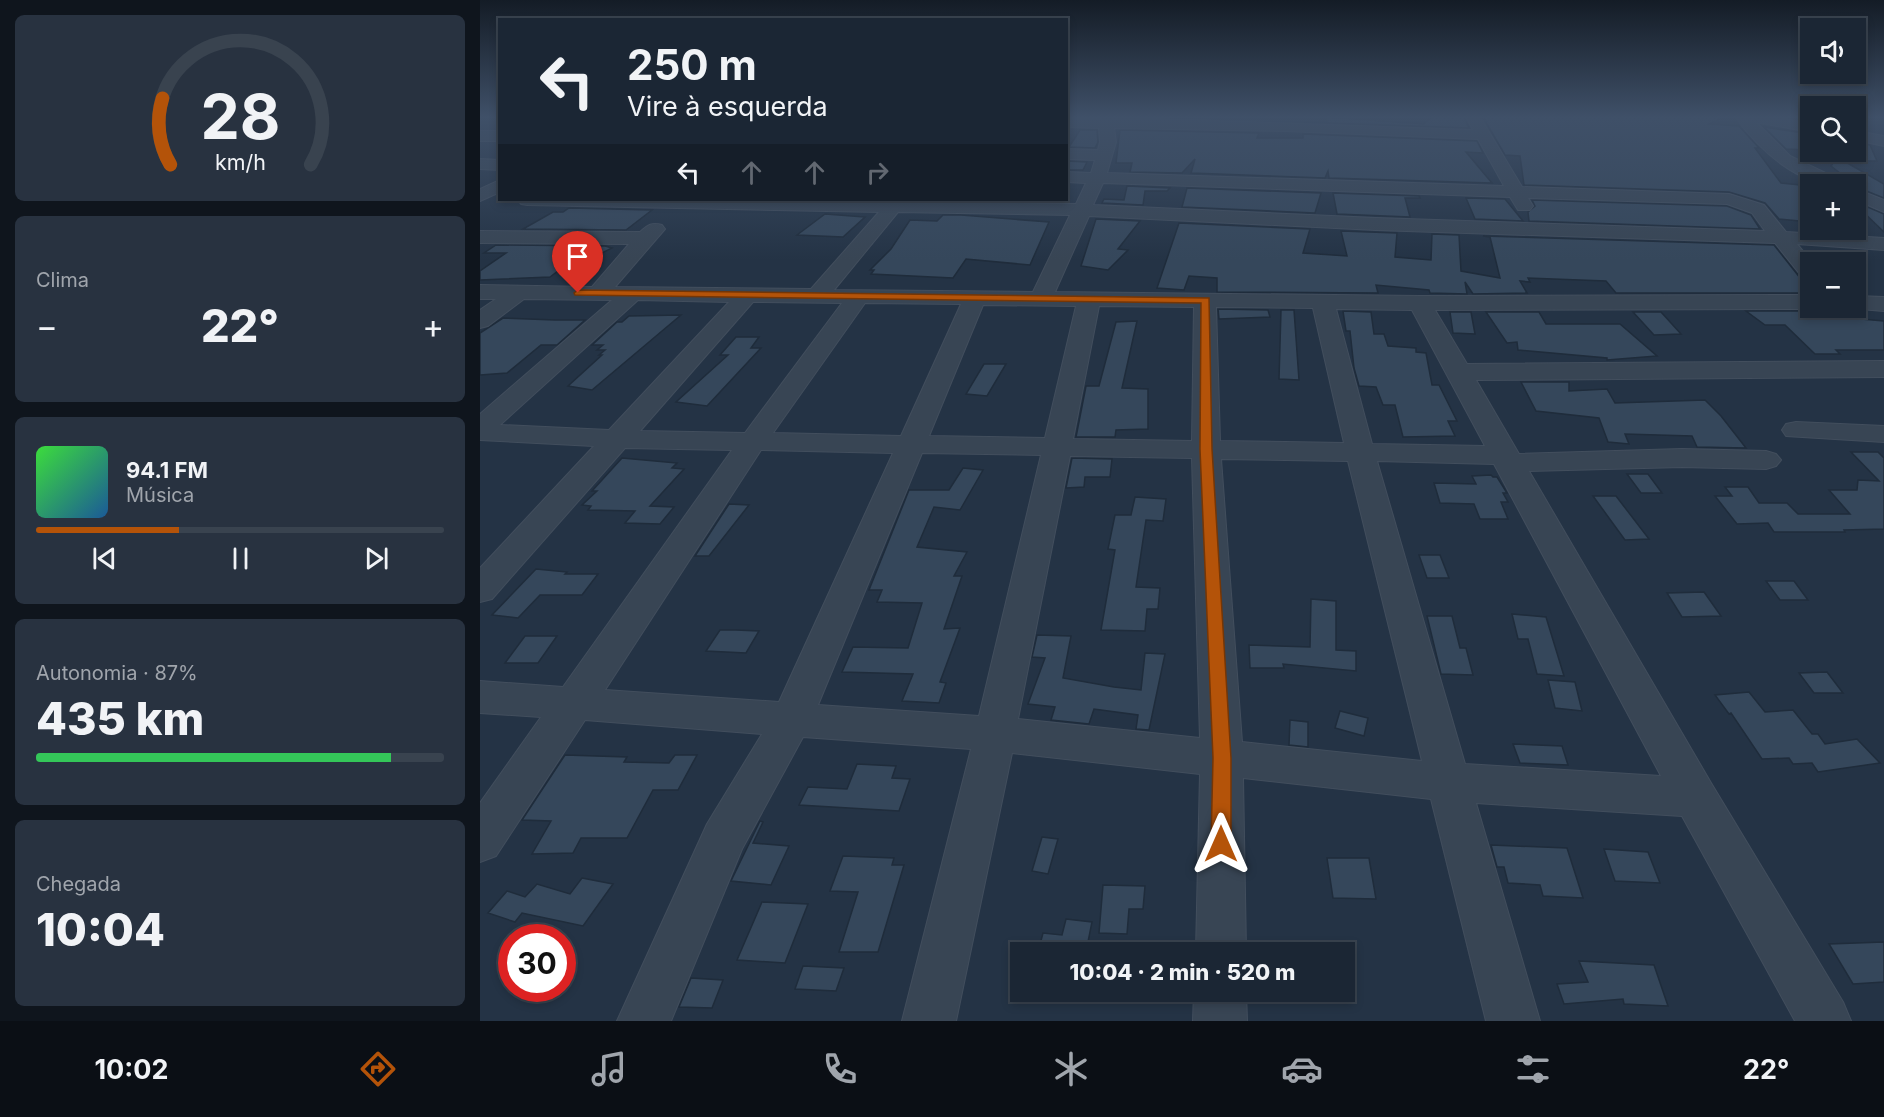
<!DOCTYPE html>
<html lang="pt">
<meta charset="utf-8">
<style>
body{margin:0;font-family:Inter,sans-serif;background:#283240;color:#f1f3f6;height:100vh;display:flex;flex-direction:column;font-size:22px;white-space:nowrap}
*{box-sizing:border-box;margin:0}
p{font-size:20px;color:#a0a5ac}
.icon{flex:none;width:33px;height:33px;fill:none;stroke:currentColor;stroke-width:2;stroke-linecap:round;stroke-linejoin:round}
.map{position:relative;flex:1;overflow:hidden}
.sheet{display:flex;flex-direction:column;gap:15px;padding:15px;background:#0f151d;width:480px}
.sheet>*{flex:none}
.hud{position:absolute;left:18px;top:18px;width:570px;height:183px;border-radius:0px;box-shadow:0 3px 9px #0003,0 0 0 2px #39434f;background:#1b2634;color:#f1f3f6;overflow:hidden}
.controls{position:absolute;left:1320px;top:18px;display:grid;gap:12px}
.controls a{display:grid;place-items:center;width:66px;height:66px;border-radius:0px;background:#1b2634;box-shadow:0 3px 9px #0003,0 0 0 2px #39434f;font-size:30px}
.speed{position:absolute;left:18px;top:924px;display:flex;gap:12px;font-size:30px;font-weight:700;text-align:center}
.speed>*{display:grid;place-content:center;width:78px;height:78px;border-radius:50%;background:#1b2634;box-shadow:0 3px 9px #0003,0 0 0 2px #39434f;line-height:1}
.speed .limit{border:9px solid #d22;background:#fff;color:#111}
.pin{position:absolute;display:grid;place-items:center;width:51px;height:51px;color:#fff;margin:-62px -26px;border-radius:50% 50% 50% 0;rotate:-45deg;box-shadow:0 0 6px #0007}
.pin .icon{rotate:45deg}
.me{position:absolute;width:66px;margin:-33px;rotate:0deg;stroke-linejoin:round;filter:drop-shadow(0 0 4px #0008)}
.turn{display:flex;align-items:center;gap:21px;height:126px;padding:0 30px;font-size:27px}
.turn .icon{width:78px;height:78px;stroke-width:2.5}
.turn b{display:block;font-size:42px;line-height:51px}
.lanes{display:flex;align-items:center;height:57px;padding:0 30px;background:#0003;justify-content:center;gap:30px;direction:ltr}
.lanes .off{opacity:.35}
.big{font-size:45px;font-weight:800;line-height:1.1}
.sheet .card{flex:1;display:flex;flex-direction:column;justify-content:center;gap:9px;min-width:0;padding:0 21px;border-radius:9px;background:#283240}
.sheet .dial{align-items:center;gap:0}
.dial svg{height:156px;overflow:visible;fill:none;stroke:#39434f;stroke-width:7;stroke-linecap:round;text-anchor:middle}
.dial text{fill:#f1f3f6;stroke:none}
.song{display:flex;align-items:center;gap:18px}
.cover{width:72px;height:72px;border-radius:9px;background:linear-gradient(135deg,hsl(120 70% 55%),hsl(210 70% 35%))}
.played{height:6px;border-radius:3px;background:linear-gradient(90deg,#b45309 35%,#39434f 35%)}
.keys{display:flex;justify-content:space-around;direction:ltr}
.heat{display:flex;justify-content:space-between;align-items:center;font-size:33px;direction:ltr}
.charge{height:9px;border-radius:4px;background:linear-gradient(90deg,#34c759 87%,#39434f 0)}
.trip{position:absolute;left:530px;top:942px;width:345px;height:60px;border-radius:0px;background:#1b2634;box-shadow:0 3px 9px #0003,0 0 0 2px #39434f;font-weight:800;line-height:60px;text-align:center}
.tab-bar{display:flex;height:96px;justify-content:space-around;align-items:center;background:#0b0f15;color:#a0a5ac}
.tab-bar .icon{width:42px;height:42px}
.tab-bar .selected{color:#b45309}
.tab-bar b{font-size:27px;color:#f1f3f6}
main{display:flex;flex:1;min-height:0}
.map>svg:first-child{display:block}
.building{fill:#35475b;stroke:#1f2c3b;stroke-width:1.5}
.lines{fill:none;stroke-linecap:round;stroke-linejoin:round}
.minor-casing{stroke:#424e5d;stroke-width:2}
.minor{fill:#384554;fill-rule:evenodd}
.route{fill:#b45309;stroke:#753606;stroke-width:1.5}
</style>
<main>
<section class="sheet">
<div class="card dial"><svg viewBox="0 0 100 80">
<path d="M14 69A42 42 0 1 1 86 69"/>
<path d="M14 69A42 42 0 0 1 10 35" stroke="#b45309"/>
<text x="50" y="56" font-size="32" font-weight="700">28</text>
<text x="50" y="72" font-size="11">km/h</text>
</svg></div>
<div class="card"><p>Clima</p>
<div class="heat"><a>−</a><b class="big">22°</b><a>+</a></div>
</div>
<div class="card">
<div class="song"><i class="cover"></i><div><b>94.1 FM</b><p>Música</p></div></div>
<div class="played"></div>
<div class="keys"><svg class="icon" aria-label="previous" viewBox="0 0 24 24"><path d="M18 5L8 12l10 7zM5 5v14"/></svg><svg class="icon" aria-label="pause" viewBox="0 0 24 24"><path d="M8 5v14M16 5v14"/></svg><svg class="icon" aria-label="next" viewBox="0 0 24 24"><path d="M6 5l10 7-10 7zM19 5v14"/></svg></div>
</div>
<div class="card"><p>Autonomia · 87%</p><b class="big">435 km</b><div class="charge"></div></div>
<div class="card"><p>Chegada</p><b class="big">10:04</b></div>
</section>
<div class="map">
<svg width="1404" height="1021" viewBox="0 0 1404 1021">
<rect width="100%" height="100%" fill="#243345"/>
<path class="building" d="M846,117L944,124L951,117H984L989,128L824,122L847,121Z
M1003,117H1243L1229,124L1259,126L1279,148H1275L1301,183L1330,186V222L1299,219L1285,203L1249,192L1044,185L1040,156L1025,155Z
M1284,127L1330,134V150L1306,149Z
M600,130H617L618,142L615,148L589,147Z
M640,130L779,133L777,138H823V134L997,141L1003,153L986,152L1012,183L849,178L848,171L845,178L711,173L715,159L702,173L650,172L652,163H636Z
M1376,142L1390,145L1397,161H1376Z
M1357,157L1404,184V198L1379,188L1351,166Z
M586,161L607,162L603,170H586Z
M647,186L690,188L687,191H665L663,205L622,203L624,199L644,200Z
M707,188L841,193L835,213L702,207Z
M853,193L939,196L940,198H925L930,217L857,214Z
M986,198L1025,199L1043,221L995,219Z
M1052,200L1247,206L1271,215L1280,229L1049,221L1048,212L1055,206Z
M1376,202L1404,214V232L1376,205Z
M89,208L172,210L146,230L43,229L73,212H83Z
M345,214L385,217L363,237L317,235Z
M463,215H481L569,222L550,265L486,259L473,278L391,274L394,270H390L411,249L430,220L457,221Z
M616,219L660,221L638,249L648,250L628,270L601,266Z
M699,223L830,229L823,253L867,256L861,231L917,233L915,257L951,260L952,234L979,235L981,271L1020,278L1010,237L1003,236L1294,245L1321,279L1330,282V293H1136L1126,281L1048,278L1050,282L1040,281L1047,293L993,294L985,282L987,294L950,293L949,290L896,285L898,293L737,292V278L709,276L704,290L677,288Z
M16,245L125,246L132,248L96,266L87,264L70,277L0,280V271L26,253H4Z
M1337,308H1347L1358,317L1404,321V350H1356L1360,354H1335L1305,325H1285L1266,311H1330Z
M738,309L788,310L790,317L739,319Z
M801,310H814L819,380L799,379Z
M863,311L891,312L894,334H904L908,346L936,348V352L946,353L952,385H959L977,421H968L975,436L923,437L915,405H903L896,387L879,386L874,368L870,331H866Z
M970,312H991L995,334L973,333Z
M1006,312H1059L1066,324H1140L1177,356L1127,360V358L1038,350L1037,342L1027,343Z
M1153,312H1181L1201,334L1174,335Z
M201,315L112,390L88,386L122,355H119L125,350H117L123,345H112L137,322H142L149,316Z
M23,318L75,320H105L77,345H61L27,373L0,375V333Z
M657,321L642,388L668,389V429L636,430L635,437H596L606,386H619L636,322Z
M256,337H279L271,348H281L227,406L196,402L248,355H240Z
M504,364H526L507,396L486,394Z
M1041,382H1089V391L1127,389L1135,403L1225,400L1241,416L1266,448L1217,447L1212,436L1145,434L1149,444L1128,442L1119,418L1056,411Z
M1371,452H1398L1404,458V529L1364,530L1365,532H1294L1288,523L1257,524L1235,496H1252L1245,487H1268L1279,503H1307L1318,514H1370L1349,490H1377L1378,480L1399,481Z
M142,458L197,463L192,468L204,469L170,506L194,507L180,524L145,523L155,511L108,510L111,506L102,505L117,491H112Z
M592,458L632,459L630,477H605L604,487L586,488Z
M483,468L503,470L480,510L454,507L437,547L487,552L474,576H482L464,629L480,628L460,682L466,683L459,703L422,701L433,674L362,672L373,647L428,648L442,603L397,602L402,590H389L429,490H469Z
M1147,474H1168L1182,493H1161Z
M1011,475L1013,477H1017L1027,493H1023L1028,502H1021L1028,519H1000L994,504L960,503L954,483L996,484L992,476Z
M1113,496H1136L1169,539L1145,540Z
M655,497L686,499L683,521L666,520L656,587L680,588L678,609H667L665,631L621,630L635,550L628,549L635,515H651Z
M249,504L269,505L229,556H215Z
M939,555H960L969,578H947Z
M56,569L87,572L85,574H118L102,595H60L38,618L12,615Z
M1286,581H1314L1328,600H1300Z
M1224,592L1241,616L1202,617L1187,593Z
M831,599L856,601V650L876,651V671L803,664L804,668H770L769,645L830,647Z
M1032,614L1066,617L1084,676L1057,674L1048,639H1038Z
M947,616H972L980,648H986L993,675L961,674Z
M240,630H256L279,631L266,653L226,651Z
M557,635L591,636L583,678L634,687L661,690L665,653L685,654L669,730L656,729L658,715L614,709L609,724L571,720L575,707L548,704L565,658L552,657Z
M45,636H77L58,663H25Z
M1347,672L1363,693H1334L1319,673Z
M1068,680L1095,682L1102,711L1075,708Z
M1269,692L1285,712L1313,710L1332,734H1338L1345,744L1377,739L1400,763L1338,772L1332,763L1313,764L1309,758L1282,759L1251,713L1249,714L1235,695Z
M860,711L888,718L884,736L855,728Z
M810,720L828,722V747L809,745Z
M1033,744L1082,746L1088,765L1040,763Z
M85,755L147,757L144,762L189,763L195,755H217L198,790H173L147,838H101L93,853L52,854L71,821L42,820Z
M377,764L416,766L412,778L430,779L419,811L319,805L328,787L367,789Z
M280,821L283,822L273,843L309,846L291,885L251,881Z
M562,837L578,839L568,874L552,871Z
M1011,845L1087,848L1103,898L1063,896L1060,885L1028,883L1024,867H1017Z
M1124,849L1168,852L1180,883L1135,881Z
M363,856L414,858L412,865H424L398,952H359L378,892L350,891Z
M847,858H889L896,899L853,898Z
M102,878L133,884L103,926L42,913L35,922L8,913L27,891L45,897L57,884L90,894Z
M623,885L665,886L663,909H649L647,934L619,933Z
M282,902L328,904L305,963L257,960Z
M586,919L612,922L606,952H558L563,933L582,935Z
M1404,942V982L1373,984L1349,944Z
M1099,961L1174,965L1188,1006L1144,1004L1143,999L1084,1004L1077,984L1108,982Z
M323,966L364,968L356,991L315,989Z
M211,978L243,980L232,1008L199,1007Z"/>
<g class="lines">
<defs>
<path id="minor" d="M622,117L993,130L986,117H1000L1042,187L1249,194L1284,205L1306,232L1404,238V250L1317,244L1332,262L1330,280L1323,278L1295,243L896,230L609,216L575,292L940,296L1330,295V308H1335L1330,309L955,310L987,364L1404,361V377L996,380L1039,454L1202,449L1286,451L1296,454L1301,460L1296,466L1286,469L1202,467L1049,471L1231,783L1363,1002L1371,1021H1315L1202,816L996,803L1060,1021H1006L951,799L763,778L766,952H716L720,774L532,753L476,1021H422L491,749L323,737L262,849L191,1021H137L227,824L282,734L105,720L16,856L0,862V803L61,717L0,713V681L83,687L252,450L145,448L12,599L0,602V568L114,446L0,440V414L132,300L44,299L8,326L0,328V310L16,299H0V285L112,287L149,244L0,243V231L160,232C168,225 172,222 182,225L185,229L135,287L331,289L399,212L47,205L41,204L38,200H428L427,201L596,204L606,183L586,182V172L611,173L615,160L586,159V149L618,150L620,142L619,128L586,127V119H621ZM634,128L806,131L998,139L1024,186L627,173L636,142ZM623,183L1030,197L1038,210H1050L1053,206L1048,198L1247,204L1272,213L1285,231L896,218L613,205ZM418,212L590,215L553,292L354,290ZM158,300L249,302L129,430L20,425ZM273,302L362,303L265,433L160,431ZM385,303L481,304L421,436L293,433ZM503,305L596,306L565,438L449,436ZM619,306L714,307L712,441L593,439ZM736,307L833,308L864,443L740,441ZM856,309L932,310L1005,446L892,444ZM281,450L413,453L299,702L125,690ZM442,453L561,455L499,716L338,705ZM590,456L712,458L720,738L538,719ZM741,459L868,461L942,761L762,742ZM897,461L1014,464L1181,776L985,764Z
M1255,117H1296L1330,124V132L1276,122L1310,156L1360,180L1363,184C1320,189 1279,149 1255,117Z
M0,131H20V141H0Z
M1376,131L1404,136V146L1376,140Z
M0,159L20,160V170L0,169Z
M20,180V192L0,201V189Z
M1376,189L1404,200V212L1376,200Z
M1376,296L1404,297V311L1368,308H1376Z
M1316,422L1404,426V442L1306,436L1302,430L1306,424Z
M714,992H766L767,1021H713Z"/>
</defs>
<use href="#minor" class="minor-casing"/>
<use href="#minor" class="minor"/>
</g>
<linearGradient id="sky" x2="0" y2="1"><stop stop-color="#141c26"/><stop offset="0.45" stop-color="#3f5068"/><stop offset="1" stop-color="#3f5068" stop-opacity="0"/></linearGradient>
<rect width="1404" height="260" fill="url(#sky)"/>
<path class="route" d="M98,290L729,298L732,449L751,758V844L749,851L741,854L734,851L731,844L733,758L720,449L721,303L95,295L94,293Z"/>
</svg>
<div class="controls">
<a><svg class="icon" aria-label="sound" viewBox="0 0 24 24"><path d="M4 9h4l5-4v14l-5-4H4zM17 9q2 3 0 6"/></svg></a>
<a><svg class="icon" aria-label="search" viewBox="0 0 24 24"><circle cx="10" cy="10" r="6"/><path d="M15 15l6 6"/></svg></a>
<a>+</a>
<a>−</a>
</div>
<div class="speed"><div class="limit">30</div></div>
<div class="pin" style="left:98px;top:293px;background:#d93025"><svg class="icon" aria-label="arrive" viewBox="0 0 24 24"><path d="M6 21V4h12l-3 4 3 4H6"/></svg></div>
<svg class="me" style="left:741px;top:844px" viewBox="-20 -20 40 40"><path d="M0-17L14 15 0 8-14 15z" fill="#b45309" stroke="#fff" stroke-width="4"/></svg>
<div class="trip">10:04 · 2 min · 520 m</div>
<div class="hud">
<div class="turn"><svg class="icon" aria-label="left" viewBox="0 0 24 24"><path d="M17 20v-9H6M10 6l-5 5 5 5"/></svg><div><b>250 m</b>Vire à esquerda</div></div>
<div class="lanes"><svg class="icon" aria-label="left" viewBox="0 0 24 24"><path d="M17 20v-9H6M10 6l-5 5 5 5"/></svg><svg class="icon off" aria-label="ahead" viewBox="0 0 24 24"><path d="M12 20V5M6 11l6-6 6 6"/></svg><svg class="icon off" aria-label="ahead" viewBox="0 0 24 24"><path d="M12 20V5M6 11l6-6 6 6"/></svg><svg class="icon off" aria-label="right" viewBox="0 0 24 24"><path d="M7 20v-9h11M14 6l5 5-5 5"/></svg></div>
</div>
</div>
</main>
<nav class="tab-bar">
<b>10:02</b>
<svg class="icon selected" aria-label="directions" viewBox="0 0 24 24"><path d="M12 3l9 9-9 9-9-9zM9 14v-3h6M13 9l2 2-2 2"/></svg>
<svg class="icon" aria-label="music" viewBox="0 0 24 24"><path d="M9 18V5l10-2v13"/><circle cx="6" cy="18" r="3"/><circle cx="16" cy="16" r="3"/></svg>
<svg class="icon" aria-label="phone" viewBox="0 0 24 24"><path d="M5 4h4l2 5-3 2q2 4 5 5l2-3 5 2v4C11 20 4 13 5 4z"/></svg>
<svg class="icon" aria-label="climate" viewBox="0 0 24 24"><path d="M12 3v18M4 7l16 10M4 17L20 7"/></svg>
<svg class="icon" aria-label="car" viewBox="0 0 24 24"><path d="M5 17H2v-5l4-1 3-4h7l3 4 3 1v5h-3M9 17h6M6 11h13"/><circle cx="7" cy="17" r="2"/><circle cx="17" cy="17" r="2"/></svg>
<svg class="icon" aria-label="filters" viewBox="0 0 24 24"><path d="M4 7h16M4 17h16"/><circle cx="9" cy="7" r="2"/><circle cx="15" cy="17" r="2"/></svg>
<b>22°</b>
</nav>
